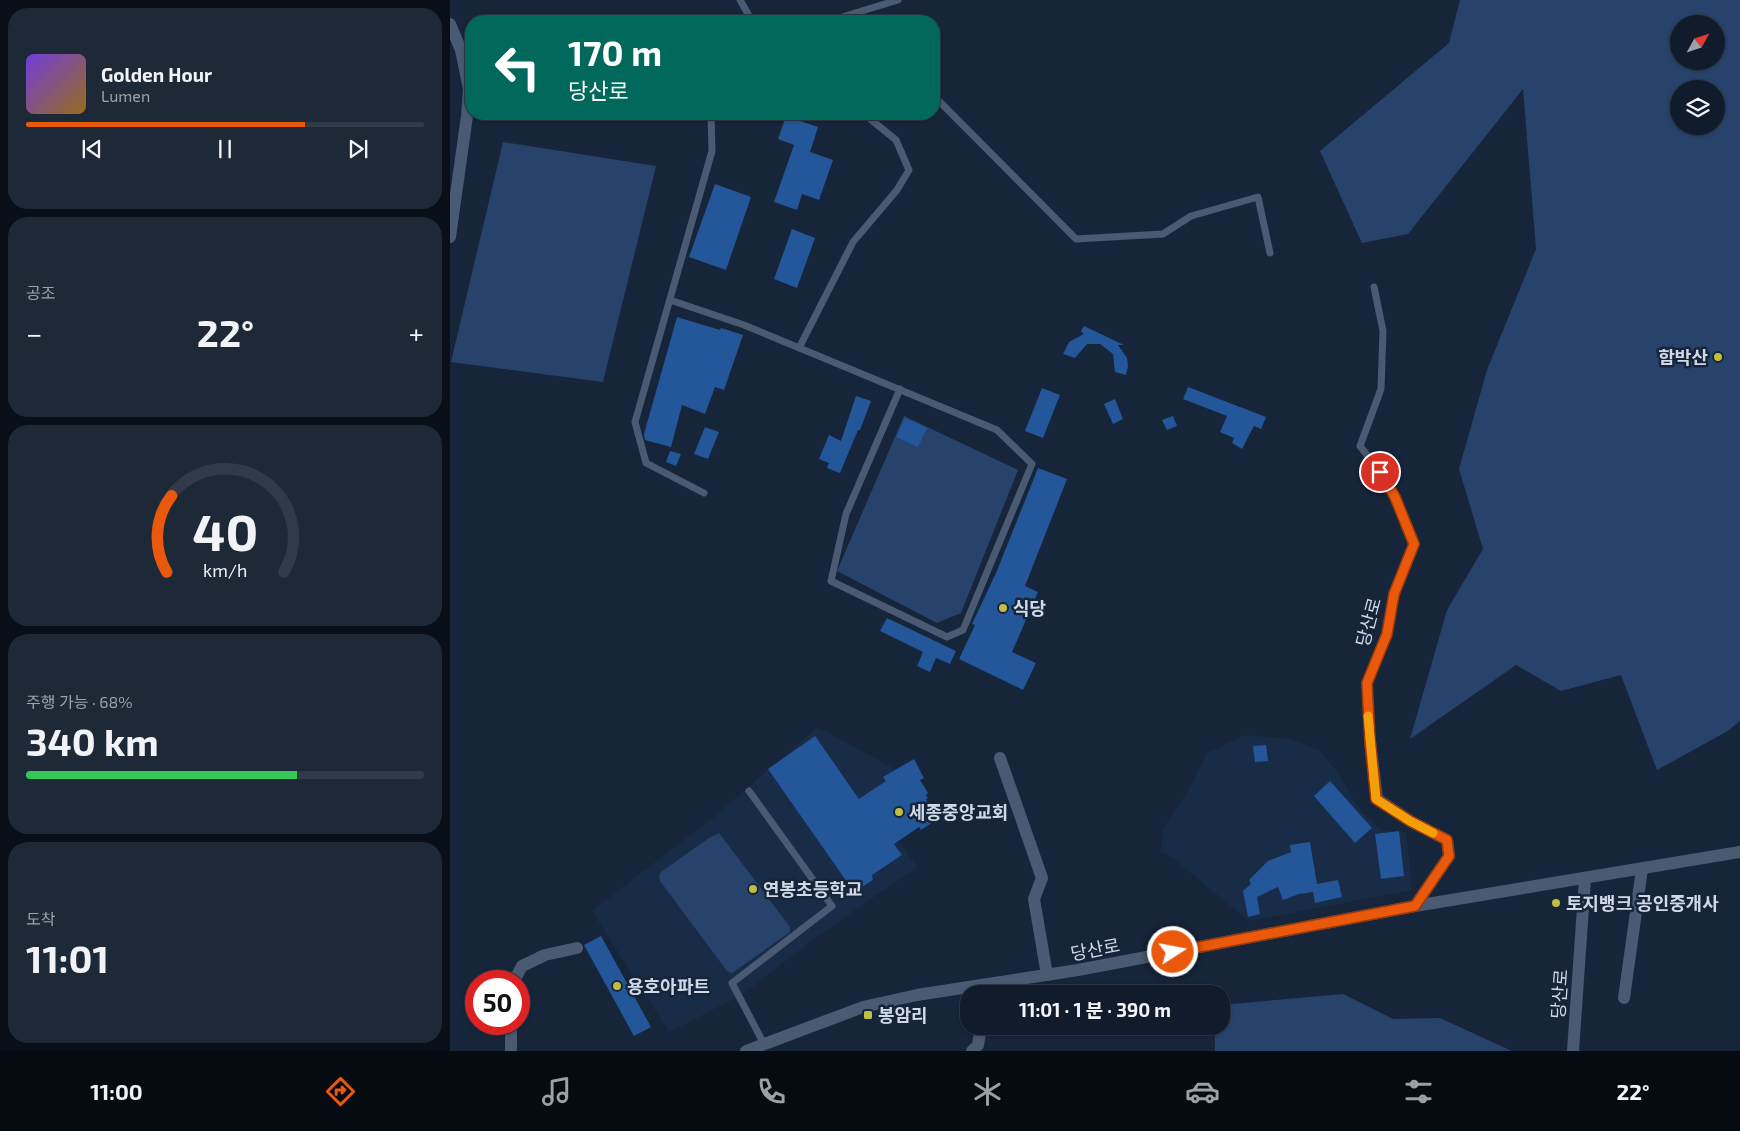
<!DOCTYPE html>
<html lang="ko">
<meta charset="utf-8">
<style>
body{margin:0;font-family:"Exo 2","Noto Sans KR",sans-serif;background:#1e2938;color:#f1f3f6;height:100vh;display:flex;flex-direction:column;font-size:19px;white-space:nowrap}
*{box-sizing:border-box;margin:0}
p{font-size:16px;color:#9ca1a9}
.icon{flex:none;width:28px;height:28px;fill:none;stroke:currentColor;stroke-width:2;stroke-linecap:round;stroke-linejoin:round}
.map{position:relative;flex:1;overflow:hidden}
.details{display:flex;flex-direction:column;gap:8px;padding:8px;background:#090f18;width:450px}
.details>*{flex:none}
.top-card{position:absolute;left:15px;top:15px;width:475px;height:105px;border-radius:20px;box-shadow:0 1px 4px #0004,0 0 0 1px #303a48;background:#00695c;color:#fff;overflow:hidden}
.needle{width:32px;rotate:50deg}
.controls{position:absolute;left:1220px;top:15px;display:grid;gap:10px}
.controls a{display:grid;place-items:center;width:55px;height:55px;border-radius:50%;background:#101c2c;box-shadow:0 1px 4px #0004,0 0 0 1px #303a48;font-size:25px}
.speed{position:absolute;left:15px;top:970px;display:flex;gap:10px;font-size:25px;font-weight:700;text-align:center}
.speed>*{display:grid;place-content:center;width:65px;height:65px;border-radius:50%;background:#101c2c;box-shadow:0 1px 4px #0004,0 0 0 1px #303a48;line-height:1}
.speed .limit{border:8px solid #d22;background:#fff;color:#111}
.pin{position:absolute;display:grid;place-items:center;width:42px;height:42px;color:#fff;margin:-21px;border:2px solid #fff;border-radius:50%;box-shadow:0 1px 5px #0007}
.me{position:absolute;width:55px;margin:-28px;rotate:79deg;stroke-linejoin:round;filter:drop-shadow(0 0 4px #0008)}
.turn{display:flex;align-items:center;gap:18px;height:105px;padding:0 20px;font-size:22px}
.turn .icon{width:65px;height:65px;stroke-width:2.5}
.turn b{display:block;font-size:35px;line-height:42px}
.big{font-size:38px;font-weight:700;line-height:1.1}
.details .card{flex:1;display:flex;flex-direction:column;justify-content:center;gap:8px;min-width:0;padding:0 18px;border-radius:20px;background:#1e2938}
.details .dial{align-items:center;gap:0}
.dial svg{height:130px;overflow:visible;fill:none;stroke:#303a48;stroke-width:7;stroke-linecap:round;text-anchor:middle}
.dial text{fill:#f1f3f6;stroke:none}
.song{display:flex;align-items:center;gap:15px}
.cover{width:60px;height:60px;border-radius:8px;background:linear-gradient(135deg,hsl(260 70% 55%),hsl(40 70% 35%))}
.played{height:5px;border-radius:2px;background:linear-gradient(90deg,#ea580c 70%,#303a48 70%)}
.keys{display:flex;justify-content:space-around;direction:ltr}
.heat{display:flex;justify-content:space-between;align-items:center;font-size:28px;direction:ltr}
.charge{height:8px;border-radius:4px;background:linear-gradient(90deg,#34c759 68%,#303a48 0)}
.trip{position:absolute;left:510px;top:985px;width:270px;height:50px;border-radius:20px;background:#101c2c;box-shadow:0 1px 4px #0004,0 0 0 1px #303a48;font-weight:700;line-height:50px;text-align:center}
.tabs{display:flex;height:80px;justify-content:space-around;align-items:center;background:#060b12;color:#9ca1a9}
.tabs .icon{width:35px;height:35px}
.tabs .on{color:#ea580c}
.tabs b{font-size:22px;color:#f1f3f6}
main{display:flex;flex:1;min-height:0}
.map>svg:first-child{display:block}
.built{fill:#192c47}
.green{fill:#27436c;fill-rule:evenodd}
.building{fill:#24569a}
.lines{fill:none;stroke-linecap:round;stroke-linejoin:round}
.service{stroke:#495a72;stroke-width:7}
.minor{stroke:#495a72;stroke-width:12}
.tertiary{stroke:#495a72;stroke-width:12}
.secondary{stroke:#495a72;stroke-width:12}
.route-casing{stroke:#983908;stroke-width:12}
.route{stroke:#ea580c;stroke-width:9}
.slow{stroke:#f59e0b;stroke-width:9}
.poi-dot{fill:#c1be40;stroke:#16253a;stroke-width:2}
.labels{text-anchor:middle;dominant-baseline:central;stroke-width:5;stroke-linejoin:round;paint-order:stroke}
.poi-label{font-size:18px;font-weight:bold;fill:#cfd9e7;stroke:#16253a;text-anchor:start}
.street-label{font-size:18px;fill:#cfd9e7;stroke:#16253a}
</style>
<main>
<section class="details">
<div class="card">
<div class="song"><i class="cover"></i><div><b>Golden Hour</b><p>Lumen</p></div></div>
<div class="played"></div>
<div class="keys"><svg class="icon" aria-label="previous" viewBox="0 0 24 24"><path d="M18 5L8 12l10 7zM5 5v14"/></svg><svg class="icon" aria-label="pause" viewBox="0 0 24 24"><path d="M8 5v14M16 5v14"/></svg><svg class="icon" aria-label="next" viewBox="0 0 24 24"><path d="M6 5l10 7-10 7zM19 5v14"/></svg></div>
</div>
<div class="card"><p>공조</p>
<div class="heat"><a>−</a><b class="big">22°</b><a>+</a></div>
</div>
<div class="card dial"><svg viewBox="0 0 100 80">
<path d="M14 69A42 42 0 1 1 86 69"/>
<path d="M14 69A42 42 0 0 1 17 22" stroke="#ea580c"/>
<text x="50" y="56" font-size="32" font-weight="700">40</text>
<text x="50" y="72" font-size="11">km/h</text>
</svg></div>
<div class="card"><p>주행 가능 · 68%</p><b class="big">340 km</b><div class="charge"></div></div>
<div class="card"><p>도착</p><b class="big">11:01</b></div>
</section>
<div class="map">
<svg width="1290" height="1051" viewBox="0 0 1290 1051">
<rect width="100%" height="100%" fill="#16253a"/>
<path class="built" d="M368,727L444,769L464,759L474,778L427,810L467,867L368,936L290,996L219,1032L142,911L265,816Z
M795,735L839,739L869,750L889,774L908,807L931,831L956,832L962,890L799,921L723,858L710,852L714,827L741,786L756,754Z"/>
<path class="green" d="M1010,0H1290V721L1276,732L1207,770L1171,675L1111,691L1066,665L960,739L997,610L1033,549L1009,469L1037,370L1086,249L1073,89L958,234L912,243L870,151L999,43ZM1229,24H1266V61H1229ZM1229,89H1266V126H1229Z
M53,142L206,166L153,382L1,362Z
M454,416L568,470L511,613L487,623L387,571Z
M269,833L340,927V932L282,973L277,971L210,881L209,876L211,872L259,838Z
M893,994L943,1019L990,1018L1062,1051H765V1026H771V1005Z"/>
<path class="building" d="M336,116L368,127L360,152L383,160L369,200L352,194L347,210L324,202L344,145L328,139Z
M265,184L301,197L276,270L239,257Z
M342,229L365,238L347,288L324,279Z
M227,317L270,330L271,328L293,335L274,390L265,387L255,414L232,405L221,447L195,440L194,434Z
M634,326L674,345H668L677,358L678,366L676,375L665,372L663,354L650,344H637L625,358L613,354L619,342L634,334L631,331Z
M738,387L816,417L811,429L804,426L792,449L782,443L784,438L770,432L777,416L733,399Z
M592,388L610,395L593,438L575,431Z
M406,396L421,401L410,430H408L390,473L377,468L379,463L369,459L379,435L391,441Z
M665,399L673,419L663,424L654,404Z
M723,416L727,426L717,430L712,420Z
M455,418L477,428L468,447L446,437Z
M255,427L269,432L258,459L244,454Z
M220,451L231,454L226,466L216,462Z
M588,468L617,479L575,586L588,592L562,652L586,663L573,690L509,659L525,625L522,624L546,573Z
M437,618L506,651L500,664L486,658L480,672L467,666L473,652L430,631Z
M365,736L409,799L436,781L433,777L464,759L474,778L470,780L478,793L476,795L478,798L476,799L482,809L480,811L486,820L471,830L469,827L444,844L452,855L422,875L423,880L404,892L318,769Z
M816,745L818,761L805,762L803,746Z
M880,781L922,828L905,843L864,796Z
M949,831L954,876L931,879L925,834Z
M860,842L867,884L888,880L892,897L865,903L863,892L849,894L833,900L828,887L807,897L810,914L798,917L793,891L801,884L799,880L818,861L841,852L840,845Z
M151,936L201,1027L184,1036L134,945Z"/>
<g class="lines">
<path class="service" d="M290,0L302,21
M379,21L448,0
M484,96L626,239L713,234L741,216L808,197L820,253
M220,300L294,325L547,430L582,464L513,630L497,637L381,581L396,514L450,389
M349,348L403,242L447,190L459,170L446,140L414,114
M254,493L196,463L185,422L262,151L261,114
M920,741L917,683L937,633L944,594L964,544L945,497L930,472L910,446L931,389L933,331L924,287
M299,791L382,906L282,983L314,1044"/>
<path class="minor" d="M920,741L927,799L960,821L997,840L999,856L965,906
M550,758L592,878L584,899L597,975
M64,981L72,966L95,955L127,948
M1174,998L1192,869
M61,1024V1051
M522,1051L528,1045L531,1026
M1123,1051L1135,879"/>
<path class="tertiary" d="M0,24L11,50L19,89L17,116L0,237"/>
<path class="secondary" d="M296,1051L413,1007L467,995L628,970L965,906L1290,852"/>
</g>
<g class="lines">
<defs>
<path id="route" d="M723,952L965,906L999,856L997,840L960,821L926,799L920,742L917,683L937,634L944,594L964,544L945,497L930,472"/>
</defs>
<use href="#route" class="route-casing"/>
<use href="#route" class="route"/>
<path class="slow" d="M918,716L926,799L960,821L983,833"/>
</g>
<g class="poi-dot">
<circle cx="1268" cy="357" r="5"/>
<circle cx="553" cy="608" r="5"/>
<circle cx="449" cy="812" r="5"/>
<circle cx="303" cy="889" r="5"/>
<circle cx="1106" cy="903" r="5"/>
<circle cx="167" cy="986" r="5"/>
<rect x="413" y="1010" width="10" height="10" rx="2.5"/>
</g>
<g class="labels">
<g class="poi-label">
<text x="1258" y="357" text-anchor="end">함박산</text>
<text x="563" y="608">식당</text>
<text x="459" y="812">세종중앙교회</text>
<text x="313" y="889">연봉초등학교</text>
<text x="1116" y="903">토지뱅크 공인중개사</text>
<text x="177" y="986">용호아파트</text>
<text x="428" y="1015">봉암리</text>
</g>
<g class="street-label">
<text transform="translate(918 622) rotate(-75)">당산로</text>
<text transform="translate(645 949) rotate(-11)">당산로</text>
<text transform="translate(1109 994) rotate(-86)">당산로</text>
</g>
</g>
</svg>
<div class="controls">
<a><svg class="needle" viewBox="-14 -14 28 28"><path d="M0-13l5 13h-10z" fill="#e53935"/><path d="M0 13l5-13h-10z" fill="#9ca1a9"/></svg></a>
<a><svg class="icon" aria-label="layers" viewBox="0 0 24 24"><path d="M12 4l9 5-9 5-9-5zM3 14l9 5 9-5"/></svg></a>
</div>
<div class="speed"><div class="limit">50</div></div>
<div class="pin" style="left:930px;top:472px;background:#d93025"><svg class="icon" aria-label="arrive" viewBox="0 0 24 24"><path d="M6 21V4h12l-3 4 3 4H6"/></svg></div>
<svg class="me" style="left:723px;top:952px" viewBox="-20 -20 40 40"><circle r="17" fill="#ea580c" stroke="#fff" stroke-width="3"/><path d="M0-11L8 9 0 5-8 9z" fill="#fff"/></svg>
<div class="trip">11:01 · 1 분 · 390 m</div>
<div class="top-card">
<div class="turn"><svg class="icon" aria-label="left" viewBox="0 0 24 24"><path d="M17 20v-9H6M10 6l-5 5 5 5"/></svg><div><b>170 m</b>당산로</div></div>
</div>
</div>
</main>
<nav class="tabs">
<b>11:00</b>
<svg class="icon on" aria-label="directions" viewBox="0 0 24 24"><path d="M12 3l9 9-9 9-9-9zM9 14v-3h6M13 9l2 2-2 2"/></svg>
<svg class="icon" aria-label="music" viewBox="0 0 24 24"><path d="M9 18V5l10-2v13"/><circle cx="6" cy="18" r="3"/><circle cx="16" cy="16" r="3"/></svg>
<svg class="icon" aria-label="phone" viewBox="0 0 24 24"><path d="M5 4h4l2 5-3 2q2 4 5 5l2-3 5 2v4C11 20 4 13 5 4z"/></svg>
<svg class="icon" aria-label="climate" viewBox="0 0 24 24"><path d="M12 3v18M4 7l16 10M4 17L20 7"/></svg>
<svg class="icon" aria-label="car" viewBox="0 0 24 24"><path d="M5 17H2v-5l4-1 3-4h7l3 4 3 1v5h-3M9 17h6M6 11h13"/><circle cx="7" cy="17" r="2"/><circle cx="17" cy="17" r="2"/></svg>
<svg class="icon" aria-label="filters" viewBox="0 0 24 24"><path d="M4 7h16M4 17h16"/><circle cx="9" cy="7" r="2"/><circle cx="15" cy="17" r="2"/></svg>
<b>22°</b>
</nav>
